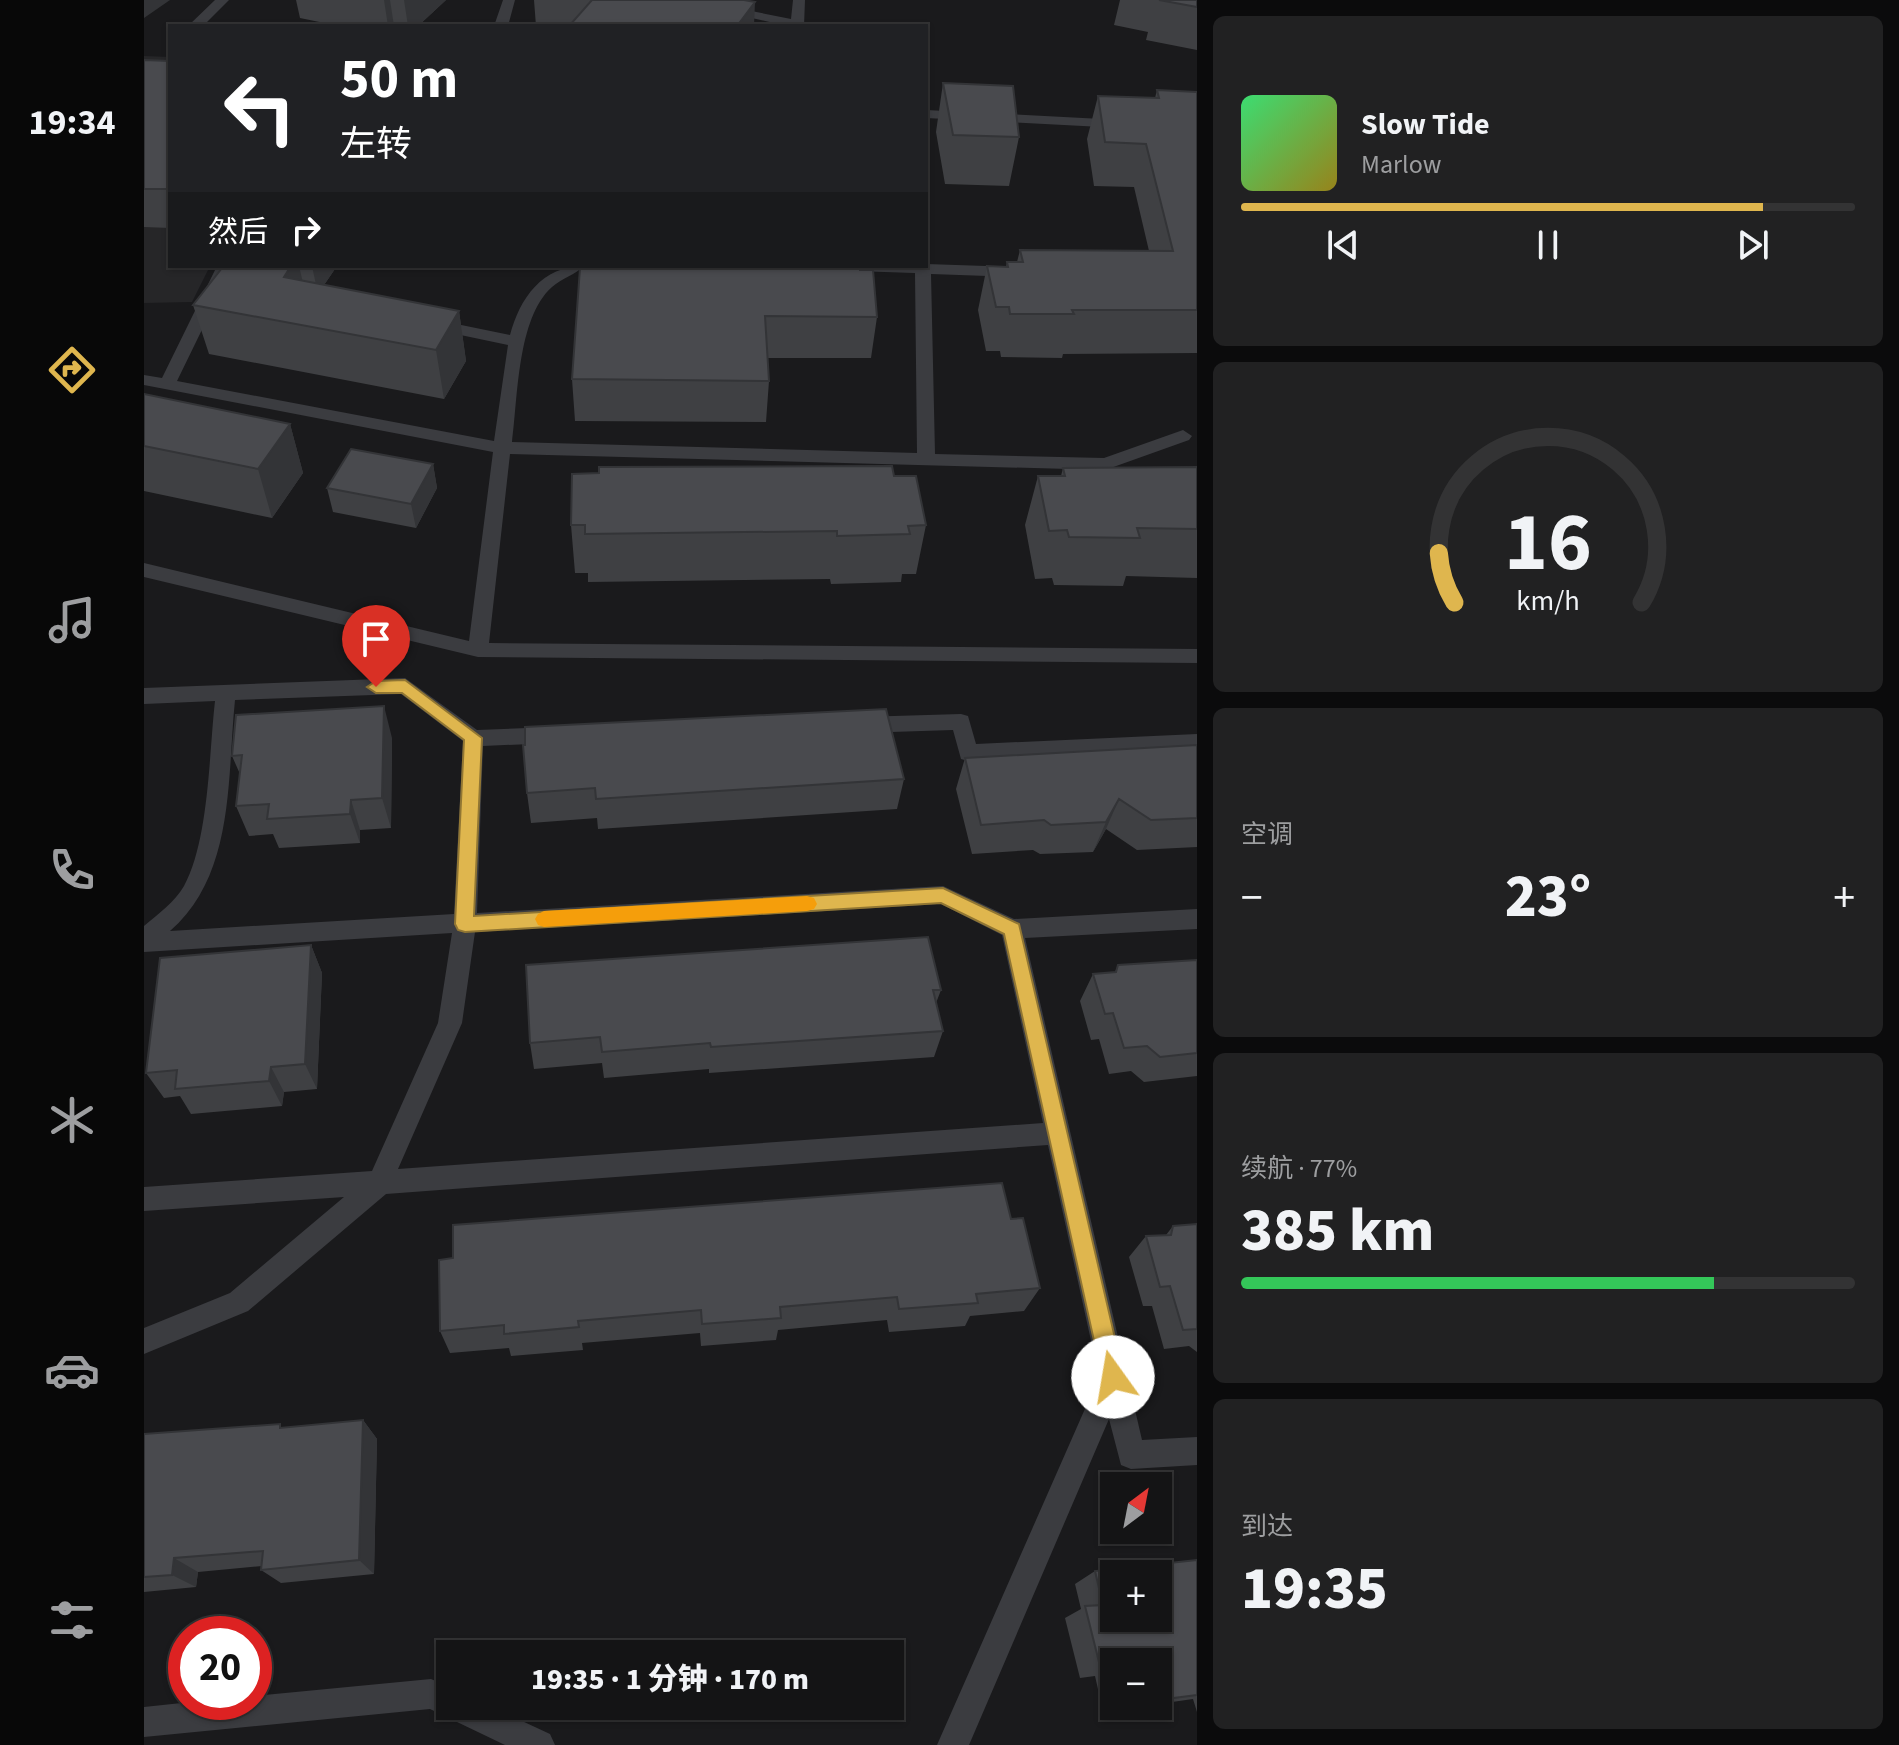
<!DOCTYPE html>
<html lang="zh">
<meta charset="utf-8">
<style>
body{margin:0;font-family:"Source Sans 3","Noto Sans SC",sans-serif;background:#212122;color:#f1f3f6;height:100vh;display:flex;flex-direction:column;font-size:30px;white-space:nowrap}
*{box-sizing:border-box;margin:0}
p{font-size:26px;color:#9d9ea0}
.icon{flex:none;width:44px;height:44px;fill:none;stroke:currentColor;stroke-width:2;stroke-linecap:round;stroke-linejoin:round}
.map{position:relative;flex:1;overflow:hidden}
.details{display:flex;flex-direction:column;gap:16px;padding:16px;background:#0b0b0c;width:702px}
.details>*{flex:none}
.banner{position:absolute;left:24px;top:24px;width:760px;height:244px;border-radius:0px;box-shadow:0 2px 6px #0004,0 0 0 2px #333334;background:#202124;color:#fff;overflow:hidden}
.needle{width:52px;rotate:32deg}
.buttons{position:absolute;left:956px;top:1472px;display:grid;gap:16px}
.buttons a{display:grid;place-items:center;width:72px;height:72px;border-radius:0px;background:#141415;box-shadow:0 2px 6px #0004,0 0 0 2px #333334;font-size:40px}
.speed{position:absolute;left:24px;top:1616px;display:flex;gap:16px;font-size:40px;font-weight:700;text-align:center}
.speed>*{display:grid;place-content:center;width:104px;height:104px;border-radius:50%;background:#141415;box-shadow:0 2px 6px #0004,0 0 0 2px #333334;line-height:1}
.speed .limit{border:12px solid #d22;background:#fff;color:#111}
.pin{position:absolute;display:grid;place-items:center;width:68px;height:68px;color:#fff;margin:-82px -34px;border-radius:50% 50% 50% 0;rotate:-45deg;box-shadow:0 0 8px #0007}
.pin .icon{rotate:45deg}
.me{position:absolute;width:88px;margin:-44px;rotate:347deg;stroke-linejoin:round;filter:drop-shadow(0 0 6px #0008)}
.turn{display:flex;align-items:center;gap:28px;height:168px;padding:0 40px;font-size:36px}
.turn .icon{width:104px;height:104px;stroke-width:2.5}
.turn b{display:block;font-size:56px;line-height:68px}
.then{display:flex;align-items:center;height:76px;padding:0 40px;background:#0003;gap:16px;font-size:30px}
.big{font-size:60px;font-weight:800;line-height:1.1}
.details .card{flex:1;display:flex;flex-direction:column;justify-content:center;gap:12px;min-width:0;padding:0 28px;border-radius:12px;background:#212122}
.details .dial{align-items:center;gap:0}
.dial svg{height:208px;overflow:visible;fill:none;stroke:#333334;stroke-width:7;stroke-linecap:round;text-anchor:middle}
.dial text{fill:#f1f3f6;stroke:none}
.song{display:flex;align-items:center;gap:24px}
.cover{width:96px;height:96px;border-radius:12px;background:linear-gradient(135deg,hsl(140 70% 55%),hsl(50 70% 35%))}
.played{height:8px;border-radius:4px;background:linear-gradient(90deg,#dfb64e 85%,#333334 85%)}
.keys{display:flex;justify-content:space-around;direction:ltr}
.heat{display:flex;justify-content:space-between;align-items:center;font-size:44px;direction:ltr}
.charge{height:12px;border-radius:6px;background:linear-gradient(90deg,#34c759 77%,#333334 0)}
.trip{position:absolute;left:292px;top:1640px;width:468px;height:80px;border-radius:0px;background:#141415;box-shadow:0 2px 6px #0004,0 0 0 2px #333334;font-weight:800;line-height:80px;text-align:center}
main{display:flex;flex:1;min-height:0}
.menu{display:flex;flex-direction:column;width:144px;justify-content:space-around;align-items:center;background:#080808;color:#9d9ea0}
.menu .icon{width:56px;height:56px}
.menu .on{color:#dfb64e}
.menu b{font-size:36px;color:#f1f3f6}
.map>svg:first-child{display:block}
.built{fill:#262628}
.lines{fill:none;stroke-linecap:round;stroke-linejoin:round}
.lane{fill:#3b3c40;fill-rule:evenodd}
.wall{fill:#3f4043}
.shaded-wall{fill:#333437}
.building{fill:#494a4e;stroke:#333437;stroke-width:2;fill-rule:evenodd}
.route{fill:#dfb64e;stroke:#917633;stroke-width:2}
.slow{fill:#f59e0b}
</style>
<main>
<nav class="menu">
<b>19:34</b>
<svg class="icon on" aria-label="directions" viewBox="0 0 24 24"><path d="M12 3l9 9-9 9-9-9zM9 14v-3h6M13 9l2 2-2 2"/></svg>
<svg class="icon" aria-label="music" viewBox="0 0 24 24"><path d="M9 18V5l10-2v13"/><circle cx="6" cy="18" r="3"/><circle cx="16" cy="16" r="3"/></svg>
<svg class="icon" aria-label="phone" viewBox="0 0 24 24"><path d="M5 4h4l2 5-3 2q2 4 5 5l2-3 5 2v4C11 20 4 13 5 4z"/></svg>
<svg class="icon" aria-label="climate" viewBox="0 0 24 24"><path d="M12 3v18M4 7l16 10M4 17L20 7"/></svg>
<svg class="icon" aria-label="car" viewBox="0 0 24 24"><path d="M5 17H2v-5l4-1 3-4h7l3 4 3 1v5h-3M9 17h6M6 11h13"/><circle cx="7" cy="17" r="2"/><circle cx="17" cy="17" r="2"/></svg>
<svg class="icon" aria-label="filters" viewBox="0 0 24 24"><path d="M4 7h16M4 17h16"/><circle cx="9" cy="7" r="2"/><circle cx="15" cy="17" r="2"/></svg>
</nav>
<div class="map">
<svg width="1053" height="1745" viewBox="0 0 1053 1745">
<rect width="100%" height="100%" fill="#1a1a1c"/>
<path class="built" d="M0,56L26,57V266H66L48,302L0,303Z"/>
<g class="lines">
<path class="lane" d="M71,0H85L59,26H44Z
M359,0H371L364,26H350Z
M528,0H553L647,19L649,0H661L660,26H643Z
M782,110L977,120L984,124L977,128L782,118Z
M782,264L872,267L880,272L872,277L787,274L791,454L960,458L1039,430L1048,436L1045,440L961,470L366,454L345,643L1053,649V663L334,657L0,577V563L325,641L349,452L0,385V375L18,378L73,266H89L33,381L350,441L364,345L288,329L280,324L288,319L366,335C376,298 398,266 440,266C431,275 418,278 408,287C373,318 374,398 368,442L773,453L771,273L710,271L702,266Z
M261,678L333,730L409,727L416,729L419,735L416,741L409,743L339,746L333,913L799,886L870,919L1053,909V929L881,938L998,1440L1053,1437V1465L987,1469L977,1465L965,1419L825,1745H793L955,1377L904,1145L242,1194L104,1311L0,1354V1328L86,1293L200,1197L0,1211V1187L228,1171L294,1023L308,933L0,952V926C14,914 31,902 40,886C65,840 65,754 71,701L0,704V688ZM257,694L319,741L310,914L26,931C91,875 83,778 91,700ZM797,904L858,935L899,1123L254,1169L318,1023L331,932Z
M817,714L824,716L832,744L1053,734V750L824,761L817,759L809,730L716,733L709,731L706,725L709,719L716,717Z
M287,1679L306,1687V1706H346L406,1734L411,1745H361L286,1709L0,1737V1707L47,1702H110V1696Z"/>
</g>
<path class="wall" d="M152,0H302L274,26H195L156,18Z
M390,0H600L610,26H392Z
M976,0H1053V50L1002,40L1004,32L970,25Z
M0,60L26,61V228L0,227Z
M799,83L875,137L865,186L801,184L792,132Z
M1013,90L1053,92V353L919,354L918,358L857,357L856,351H842L834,310L843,266L862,267L863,262H873L876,250L1005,251L990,187L950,186L943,139L954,96L1011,98Z
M90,266H193L180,285L315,311L322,361L300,399L65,354L49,305Z
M716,270L733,317L727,358H623L625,381L622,422L431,421L428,379Z
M0,394L146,424L159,473L128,518L0,491Z
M289,464L293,488L272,528L189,512L183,488Z
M1053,467V578L982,576L979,586L910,585L908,578L891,579L881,525L894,476H917L919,468Z
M750,476L782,525L772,574H758L757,582L687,584L686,579L444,582V573H431L427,525Z
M742,709L760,779L753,809L454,829L453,818L387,823L383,793Z
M248,738L247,828L216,830V843L135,848L129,834L105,836L92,806L96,774L88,756Z
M1053,745V847L993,850L962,829L949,852L896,854L889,850L828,854L812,789L821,758Z
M167,945L178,973L173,1089L140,1092L138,1106L47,1114L36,1096L20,1098L2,1073Z
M1053,960V1076L1000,1082L987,1071L965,1074L955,1039L947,1040L936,1001L949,974L971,972L974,965Z
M382,965L797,990L792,1003L799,1031L790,1057L565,1073V1069L460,1078L458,1063L390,1069L386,1043Z
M867,1219L896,1288L880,1311L826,1316L821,1326L745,1332L743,1320L634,1330L632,1340L557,1346L556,1333L438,1343L439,1350L367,1356L365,1348L306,1353L296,1331Z
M1053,1224V1352L1045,1346L1020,1349L1008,1306H999L985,1257L1002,1236L1022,1235L1029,1226Z
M219,1420L233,1439L230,1574L137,1583L117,1570L118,1566L54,1572L52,1587L0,1592V1434L139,1428Z
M1053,1560V1712L1049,1699L1014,1704V1662H970V1706H998L959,1711L951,1676L936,1678L921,1618L937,1609L931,1584L951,1571Z"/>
<path class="shaded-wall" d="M0,0H26L0,18Z
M240,0H246L250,26H244Z
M260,0H302L274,26H264Z
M611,2L610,26H593Z
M147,266H155L165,308L140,277Z
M168,266H193L174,294Z
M315,311L322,361L300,399L292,350Z
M146,424L159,473L128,518L114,469Z
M289,464L293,488L272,528L267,504Z
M240,706L248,738L247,828L238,798Z
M975,799L962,829L949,852L962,822Z
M207,800L216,830V843L206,814Z
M167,945L178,973L173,1089L161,1064Z
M127,1067L140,1092L138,1106L125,1081Z
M219,1420L233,1439L230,1574L215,1560Z
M30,1558L54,1572L52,1587L28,1575Z"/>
<path class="building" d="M447,0H600L611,2L593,26H425L448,0Z
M1015,0H1053V7Z
M0,60L26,61V189H0Z
M799,83L869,86L875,137L809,135Z
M1013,90L1053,92V310H928L930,314H866L865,307H852L843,266L864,267L863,262H879L876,250L1029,251L1002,144L961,142L954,96L1015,98Z
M90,266H147L140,277L315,311L292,350L49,305L78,268L87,269Z
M462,266H716V270H729L733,317L621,316L625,381L428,379L436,268L462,269Z
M0,394L146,424L114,469L0,446Z
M207,449L289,464L267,504L183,488Z
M748,466L750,476H772L782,525L764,526L766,534L693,536V531L441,534V525H427L428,474L455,473V467Z
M1053,467V529L993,528L996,538L925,537L923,530L905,531L894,476H921L919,468Z
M240,706L238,798L207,800L206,814L123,819L125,804L92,806L98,755L88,756L92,715Z
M742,709L760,779L452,799L451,788L383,793L379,745H381V727Z
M1053,745V818L1007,820L975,799L962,822L907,825L900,820L837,825L821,758Z
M784,937L797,990H789L799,1031L567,1047L566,1043L458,1052L456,1037L386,1043L382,965Z
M167,945L161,1064L127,1067L125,1081L31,1089L33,1070L2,1073L16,958Z
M1053,960V1053L1016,1057L1003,1046L980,1048L969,1013L961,1014L949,974L972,972L974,965Z
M858,1183L867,1219L879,1218L896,1288L832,1294L834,1303L755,1309L753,1297L636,1307L637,1318L558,1324L557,1310L434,1321L435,1327L360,1334V1325L296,1331L295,1260L309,1258V1225Z
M1053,1224V1329L1039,1330L1026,1286L1016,1287L1002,1236L1027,1235L1029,1226Z
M219,1420L215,1560L117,1570L119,1551L30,1558L28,1575L0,1577V1434L136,1424V1428Z
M1053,1560V1695L1014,1700V1662H970V1668L957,1670L941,1606L959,1605L951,1571ZM970,1574H1014V1618H970Z"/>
<path class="route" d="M261,680L338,738L330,916L799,888L875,924L980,1377L977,1385L969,1388L961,1385L958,1377L860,934L797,903L321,932L314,930L311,924L320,740L258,693H232L223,687L232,681Z"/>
<path class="slow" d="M663,896L670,898L673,904L670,909L663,911L400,927L394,925L391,919L394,914L400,911Z"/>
</svg>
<div class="buttons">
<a><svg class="needle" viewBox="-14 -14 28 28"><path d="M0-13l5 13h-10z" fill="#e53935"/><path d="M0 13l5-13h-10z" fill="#9d9ea0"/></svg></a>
<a>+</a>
<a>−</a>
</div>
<div class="speed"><div class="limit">20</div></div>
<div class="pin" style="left:232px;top:687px;background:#d93025"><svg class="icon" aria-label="arrive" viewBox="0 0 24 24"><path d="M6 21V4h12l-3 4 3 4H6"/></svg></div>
<svg class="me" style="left:969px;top:1377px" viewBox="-20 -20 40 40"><circle r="19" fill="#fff"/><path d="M0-13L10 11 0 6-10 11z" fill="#dfb64e"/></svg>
<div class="trip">19:35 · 1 分钟 · 170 m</div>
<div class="banner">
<div class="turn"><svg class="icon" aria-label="left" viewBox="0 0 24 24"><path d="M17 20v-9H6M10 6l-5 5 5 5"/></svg><div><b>50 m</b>左转</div></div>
<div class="then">然后<svg class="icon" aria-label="right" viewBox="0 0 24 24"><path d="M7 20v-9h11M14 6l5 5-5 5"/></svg></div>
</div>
</div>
<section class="details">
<div class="card">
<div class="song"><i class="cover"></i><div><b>Slow Tide</b><p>Marlow</p></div></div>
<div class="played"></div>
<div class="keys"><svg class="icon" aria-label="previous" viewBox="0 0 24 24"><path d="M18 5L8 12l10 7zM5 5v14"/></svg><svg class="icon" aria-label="pause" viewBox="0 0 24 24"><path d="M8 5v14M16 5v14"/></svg><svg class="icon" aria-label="next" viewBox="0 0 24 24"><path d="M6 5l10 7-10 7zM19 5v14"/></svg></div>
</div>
<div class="card dial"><svg viewBox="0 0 100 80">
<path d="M14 69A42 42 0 1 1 86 69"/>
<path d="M14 69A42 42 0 0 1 8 50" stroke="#dfb64e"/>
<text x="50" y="56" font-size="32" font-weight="700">16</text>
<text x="50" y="72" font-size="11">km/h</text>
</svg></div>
<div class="card"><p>空调</p>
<div class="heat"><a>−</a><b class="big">23°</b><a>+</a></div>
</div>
<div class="card"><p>续航 · 77%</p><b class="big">385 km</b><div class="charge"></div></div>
<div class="card"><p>到达</p><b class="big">19:35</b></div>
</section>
</main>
